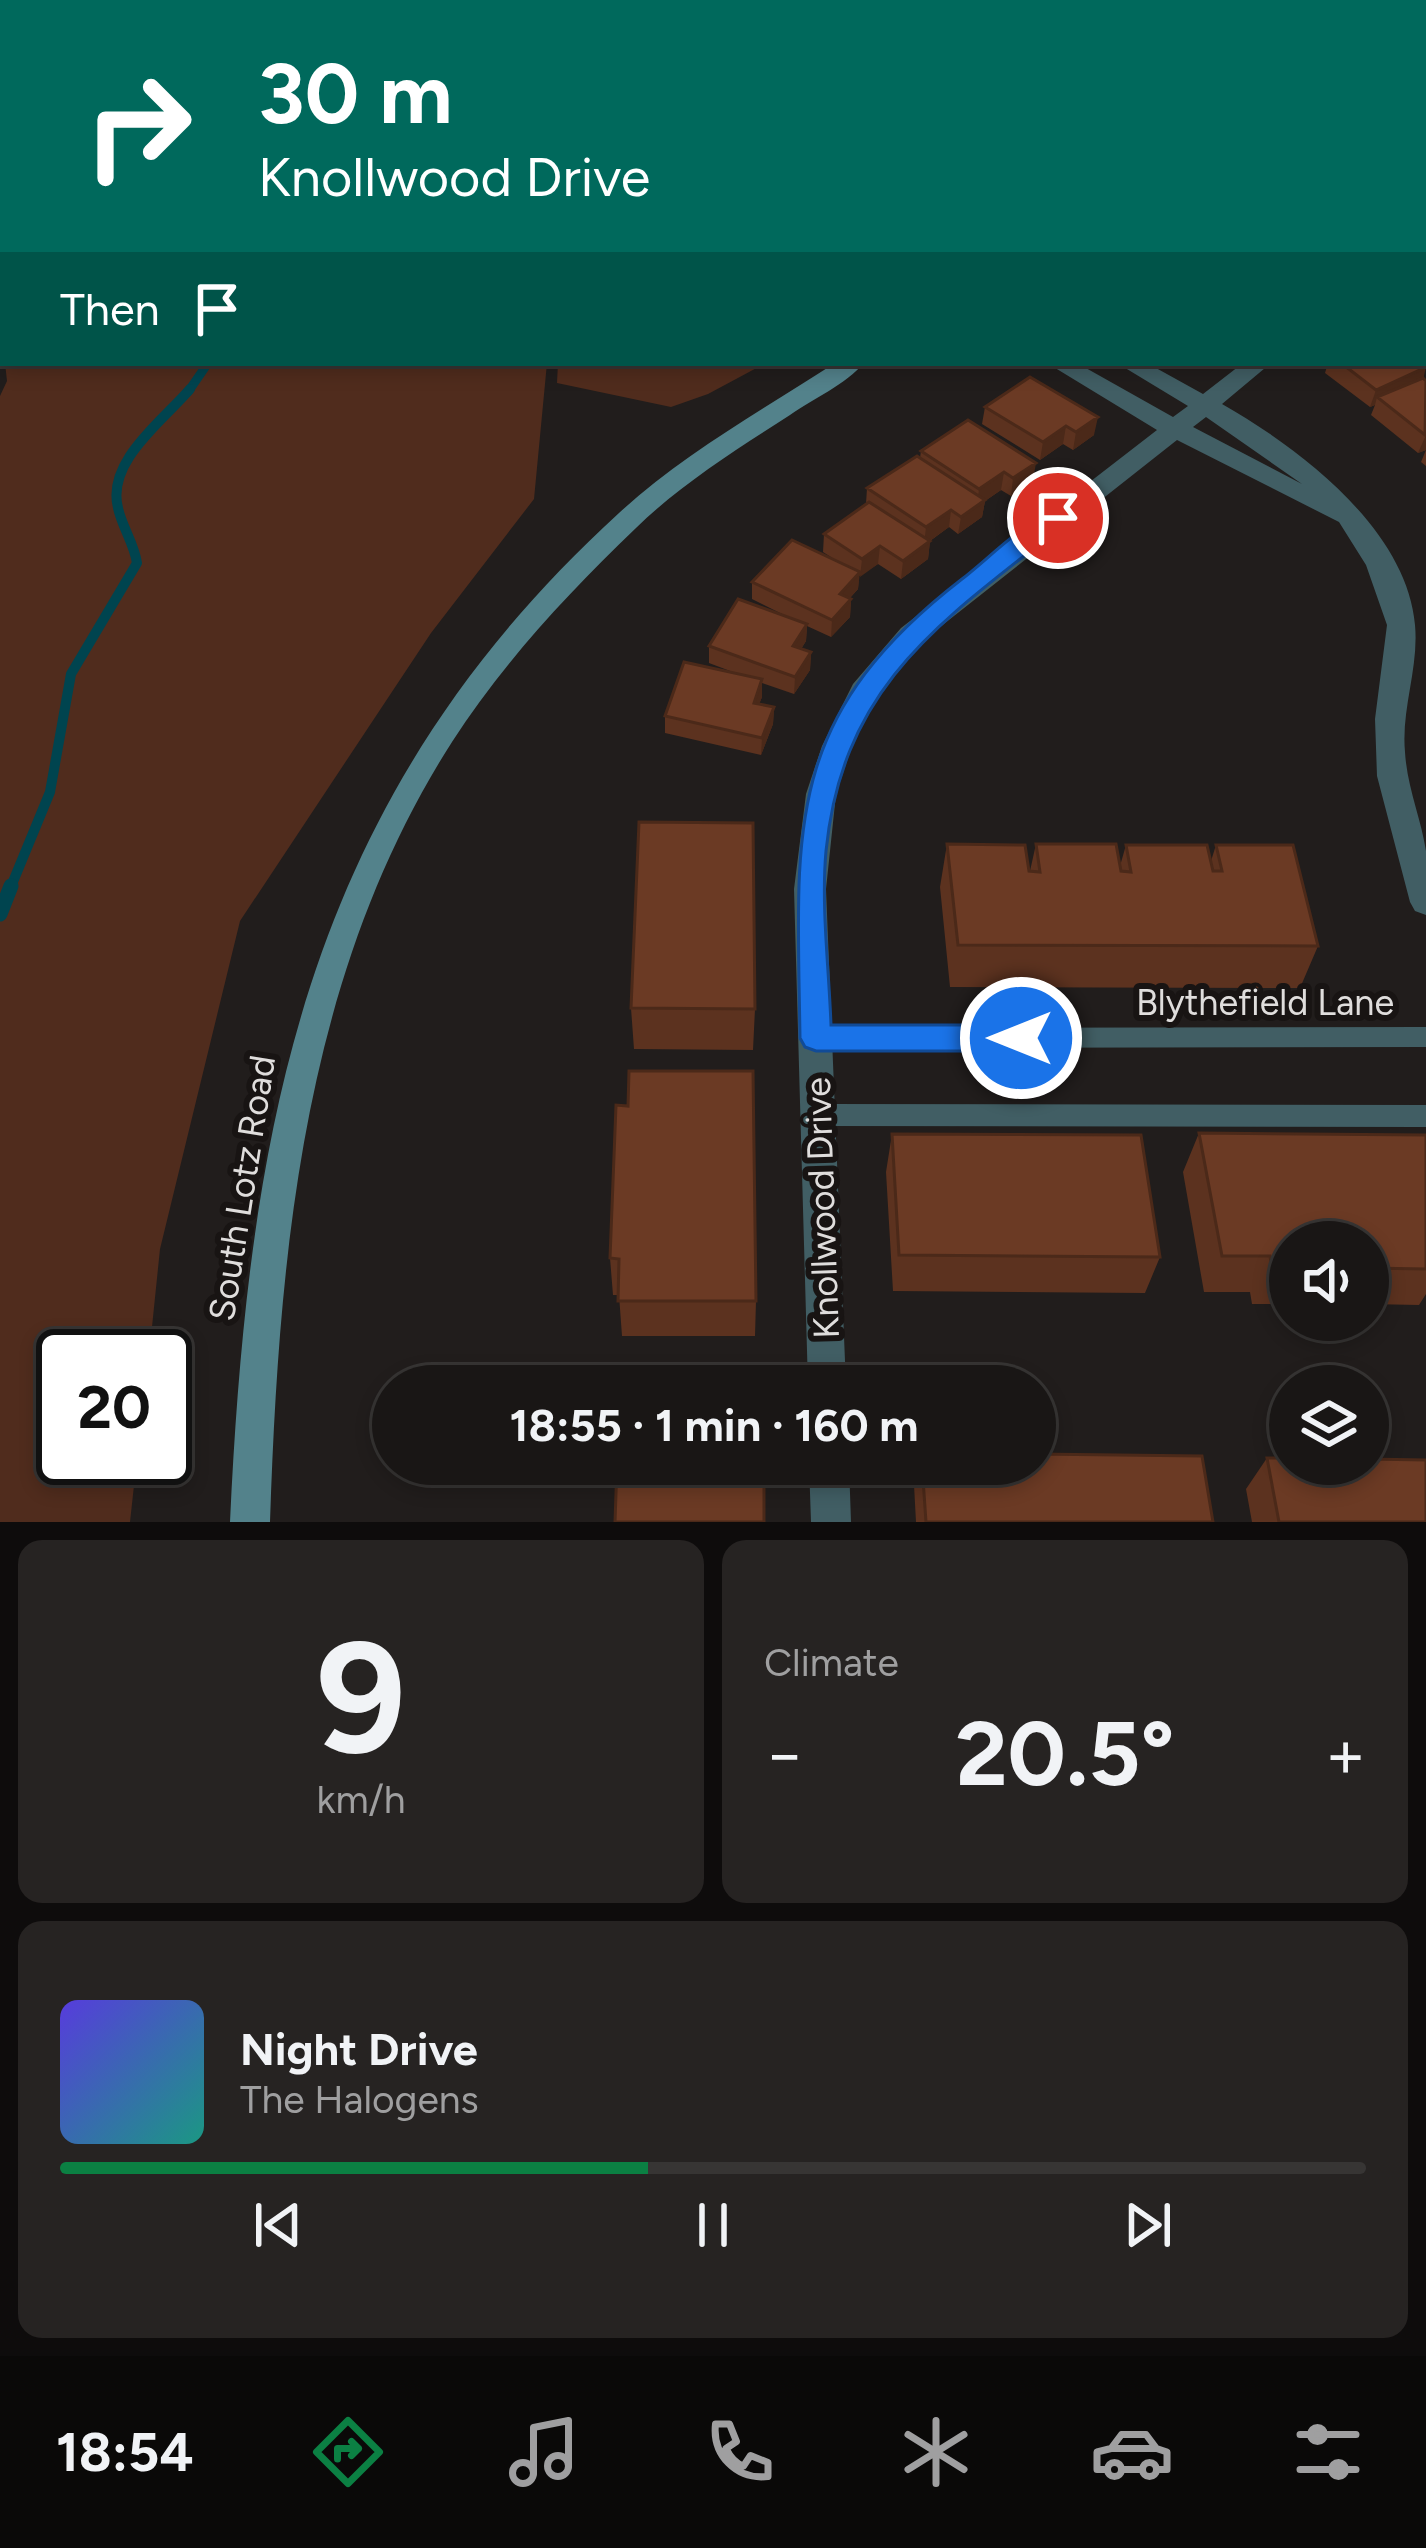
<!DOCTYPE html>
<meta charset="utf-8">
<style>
body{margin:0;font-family:Figtree,sans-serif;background:#262322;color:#f1f3f6;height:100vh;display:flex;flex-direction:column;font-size:45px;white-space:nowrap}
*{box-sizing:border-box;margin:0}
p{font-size:39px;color:#9f9fa0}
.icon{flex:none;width:66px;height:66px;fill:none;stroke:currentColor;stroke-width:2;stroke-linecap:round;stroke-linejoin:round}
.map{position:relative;height:1522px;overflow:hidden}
.sheet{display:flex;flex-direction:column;gap:18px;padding:18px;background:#0e0c0c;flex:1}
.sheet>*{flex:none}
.hud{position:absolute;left:0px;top:0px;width:1428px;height:366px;box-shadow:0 6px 18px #0003,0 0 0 3px #373534;background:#00695c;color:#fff;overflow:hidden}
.buttons{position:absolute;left:1269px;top:1221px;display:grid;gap:24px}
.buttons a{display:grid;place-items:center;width:120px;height:120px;border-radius:50%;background:#191615;box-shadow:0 6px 18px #0003,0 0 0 3px #373534;font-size:60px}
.speed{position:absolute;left:36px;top:1329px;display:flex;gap:24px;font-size:60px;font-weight:700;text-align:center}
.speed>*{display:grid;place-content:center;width:156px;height:156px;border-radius:50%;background:#191615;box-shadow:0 6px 18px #0003,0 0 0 3px #373534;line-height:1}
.speed .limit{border:6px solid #111;border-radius:18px;background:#fff;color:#111}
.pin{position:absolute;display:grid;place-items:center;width:102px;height:102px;color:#fff;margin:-51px;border:6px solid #fff;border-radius:50%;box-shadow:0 3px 12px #0007}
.me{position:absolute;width:132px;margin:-66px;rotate:270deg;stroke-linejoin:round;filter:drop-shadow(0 0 9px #0008)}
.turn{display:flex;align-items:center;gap:42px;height:252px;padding:0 60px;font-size:54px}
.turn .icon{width:156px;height:156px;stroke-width:2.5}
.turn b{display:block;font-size:84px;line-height:102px}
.then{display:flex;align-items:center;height:114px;padding:0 60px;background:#0003;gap:24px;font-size:45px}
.big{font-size:90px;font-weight:700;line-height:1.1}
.sheet .tile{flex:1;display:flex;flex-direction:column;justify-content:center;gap:18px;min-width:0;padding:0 42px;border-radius:24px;background:#262322}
.sheet .dial{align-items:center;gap:0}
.dial b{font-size:156px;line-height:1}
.song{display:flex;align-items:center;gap:36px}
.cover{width:144px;height:144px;border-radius:18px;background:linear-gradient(135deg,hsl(250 70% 55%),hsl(170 70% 35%))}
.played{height:12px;border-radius:6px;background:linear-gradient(90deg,#0b8043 45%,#373534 45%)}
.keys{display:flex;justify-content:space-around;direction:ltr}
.heat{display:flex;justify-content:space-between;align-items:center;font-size:66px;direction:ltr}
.sheet .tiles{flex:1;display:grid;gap:18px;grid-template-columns:1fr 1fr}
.tile:last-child{grid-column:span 2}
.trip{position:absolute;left:372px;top:1365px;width:684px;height:120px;border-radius:60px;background:#191615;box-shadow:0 6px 18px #0003,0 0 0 3px #373534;font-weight:700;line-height:120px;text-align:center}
.tab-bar{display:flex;height:192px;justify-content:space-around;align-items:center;background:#0a0908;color:#9f9fa0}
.tab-bar .icon{width:84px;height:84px}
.tab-bar .selected{color:#0b8043}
.tab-bar b{font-size:54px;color:#f1f3f6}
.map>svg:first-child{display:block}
.green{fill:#502c1d}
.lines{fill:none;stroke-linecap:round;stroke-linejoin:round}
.stream-far2{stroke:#00444f;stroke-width:9}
.stream-far1{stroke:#00444f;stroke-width:10}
.stream{stroke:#00444f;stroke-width:15}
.lane{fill:#415e64;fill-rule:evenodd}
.street{fill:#415e64;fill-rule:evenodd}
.secondary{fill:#53828b;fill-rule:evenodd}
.wall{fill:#5c321f}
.shaded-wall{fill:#4b2919}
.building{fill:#6b3a24;stroke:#4b2919;stroke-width:3}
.route{fill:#1a73e8;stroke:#114b97;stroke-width:3}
.labels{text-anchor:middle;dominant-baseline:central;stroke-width:12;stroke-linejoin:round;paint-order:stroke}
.street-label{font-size:36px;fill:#dfdddc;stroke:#181413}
</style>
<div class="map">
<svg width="1426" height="1522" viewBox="0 0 1426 1522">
<rect width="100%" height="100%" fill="#211d1c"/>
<path class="green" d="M0,0H1426V30L1425,3H3L0,124Z
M5,363H547L534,499L431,633L240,921L160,1249L149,1356H63V1458H137L130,1522H0V396L7,381Z
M558,363H766L708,394L671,407L557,383Z"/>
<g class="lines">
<path class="stream-far2" d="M564,3L568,0
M806,3L811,0
M188,392L208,363"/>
<path class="stream-far1" d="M10,889L50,792L71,674L137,563C134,543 122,527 118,508C106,461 164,420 190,389"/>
<path class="stream" d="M0,914L11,886"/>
<path class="lane" d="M1426,1027V1047L816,1048L808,1045L804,1038L808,1031L816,1028Z
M819,1104L1426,1105V1127L819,1126L810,1123L807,1115L810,1107Z"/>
<path class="street" d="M1426,160V175L1425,176V161Z
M1425,337H1426V353H1425Z
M1047,363H1077L1173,417L1188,406L1117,363H1147L1203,394L1243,363H1271L1222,404C1298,447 1407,529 1415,625C1419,668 1401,709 1405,752C1407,787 1421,818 1426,851C1426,871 1426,894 1426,915L1415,911L1410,902L1377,776L1375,719L1387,625L1366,565L1339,522L1177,440L921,642L875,698L852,746L836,794L826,889L846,1386H808L794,889L806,794L822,746L853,684L901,628L1157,430ZM1206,417L1302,484L1193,427Z
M809,1464H849L851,1522H811Z"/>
<path class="secondary" d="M1193,0H1213V3H1193Z
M835,363H864C846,384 813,399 790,415C737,449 681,484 636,528C568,593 503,663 452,742C303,974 279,1254 270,1522H230C249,1119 307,798 619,513C683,454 762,410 835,363Z"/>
</g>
<path class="wall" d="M1328,363H1423L1424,379L1426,381V466L1421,462L1426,450L1418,453L1371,415L1375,405L1370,407L1325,373Z
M1030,377L1094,435L1073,450L1063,444L1040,460L982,424L985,407Z
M921,451L1033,480L1011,496L1001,490L985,501L982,517L958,534L949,527L930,541L928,559L901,579L878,564L859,576L858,589L850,598L851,599L850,617L831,637L807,626L806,641L801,649L811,652L810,670L794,694L762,683V697L759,704L774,707L773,724L761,755L665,733V716L738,674L709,663V646L790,618L752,599V582L837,561L823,552L824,534L866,504L867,488L920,458Z
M947,844L1030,871L1036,844L1120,866L1126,845L1211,861L1216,845L1318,946L1300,988L950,987L940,887Z
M631,1008L755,1009L753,1050L634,1049Z
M616,1105L756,1301L755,1336H622L619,1295H613L610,1258Z
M1199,1133L1426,1135V1294L1419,1305L1368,1304V1242H1290V1304H1252L1250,1292H1204L1183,1172Z
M892,1134L1160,1257L1145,1293L893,1291L886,1172Z
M1267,1458L1426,1522H1252L1246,1489Z
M919,1464H922L1213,1522H916L914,1485Z"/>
<path class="shaded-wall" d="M1426,367L1422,384L1377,397L1375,405L1370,407L1376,390Z
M1098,417L1094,435L1073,450L1076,432Z
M1066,426L1063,444L1040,460L1043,442Z
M1426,435V450L1418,453Z
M1036,463L1033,480L1011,496L1013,478Z
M1004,472L1001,490L985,501L982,517L958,534L961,517L977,506L979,489Z
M951,510L949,527L924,545L926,527Z
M930,541L928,559L901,579L903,561Z
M880,546L878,564L860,577L862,559Z
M860,572L858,589L838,611L840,594Z
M851,599L850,617L831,637L832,620Z
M807,624L806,641L792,663L793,646Z
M811,652L810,670L794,694L795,677Z
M762,679V697L753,720L754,703Z
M774,707L773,724L761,755L762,738Z"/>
<path class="building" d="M1341,363H1423L1426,367L1376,390Z
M1030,377L1098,417L1076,432L1066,426L1043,442L985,407Z
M1423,378L1426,381L1425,435L1377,397Z
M968,420L1036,463L1013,478L1004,472L979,489L921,451Z
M917,456L985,500L961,517L951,510L926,527L867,488Z
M869,502L930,541L903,561L880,546L862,559L824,534Z
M792,540L860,572L840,594L851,599L832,620L752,582Z
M738,599L807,624L793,646L811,652L795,677L709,646Z
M684,662L762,679L754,703L774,707L762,738L665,716Z
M639,822L753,823L755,1009L631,1008Z
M947,844L1025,845L1029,871L1040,872L1036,844H1116L1121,871L1131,872L1126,845H1207L1213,871H1222L1216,845H1293L1318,946L958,945Z
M629,1071H753L756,1301H618L619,1259L610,1258L616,1105L628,1106Z
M1199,1133L1426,1135V1269L1368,1268V1242H1290V1268H1272L1270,1256H1222Z
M892,1134L1141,1135L1160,1257L899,1255Z
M1035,1454L1202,1456L1213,1522H926L922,1464H1035Z
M1267,1458H1290V1464H1368V1459L1426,1460V1522H1279Z
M617,1464H764V1522H615Z"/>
<path class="route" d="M1058,509L1070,518L1066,523C944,620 843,682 826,851C821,907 829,968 831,1025H1021L1032,1029L1037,1038L1032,1047L1021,1051H816L805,1047L800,1038C797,831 781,719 962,579C987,560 1028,518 1058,509Z"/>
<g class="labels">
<g class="street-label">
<text x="1265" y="1002">Blythefield Lane</text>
<text transform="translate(242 1188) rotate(-81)">South Lotz Road</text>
<text transform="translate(822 1208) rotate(-92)">Knollwood Drive</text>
</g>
</g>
</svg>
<div class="buttons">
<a><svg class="icon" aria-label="sound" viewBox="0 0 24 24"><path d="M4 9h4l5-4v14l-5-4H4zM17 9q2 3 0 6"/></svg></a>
<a><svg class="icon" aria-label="layers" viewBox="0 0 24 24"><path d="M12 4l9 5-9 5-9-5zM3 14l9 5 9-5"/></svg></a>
</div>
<div class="speed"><div class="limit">20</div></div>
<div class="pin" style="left:1058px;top:518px;background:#d93025"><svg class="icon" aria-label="arrive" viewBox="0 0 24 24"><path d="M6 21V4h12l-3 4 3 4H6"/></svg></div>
<svg class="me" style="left:1021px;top:1038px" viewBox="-20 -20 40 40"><circle r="17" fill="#1a73e8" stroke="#fff" stroke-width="3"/><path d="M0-11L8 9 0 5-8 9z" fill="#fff"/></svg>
<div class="trip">18:55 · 1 min · 160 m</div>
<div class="hud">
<div class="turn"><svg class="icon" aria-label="right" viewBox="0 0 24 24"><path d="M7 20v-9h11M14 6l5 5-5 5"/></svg><div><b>30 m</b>Knollwood Drive</div></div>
<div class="then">Then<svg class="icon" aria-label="arrive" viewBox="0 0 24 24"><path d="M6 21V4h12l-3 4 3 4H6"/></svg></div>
</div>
</div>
<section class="sheet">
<div class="tiles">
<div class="tile dial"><b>9</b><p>km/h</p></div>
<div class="tile"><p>Climate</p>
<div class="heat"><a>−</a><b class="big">20.5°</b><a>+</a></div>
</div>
<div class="tile">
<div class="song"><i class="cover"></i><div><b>Night Drive</b><p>The Halogens</p></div></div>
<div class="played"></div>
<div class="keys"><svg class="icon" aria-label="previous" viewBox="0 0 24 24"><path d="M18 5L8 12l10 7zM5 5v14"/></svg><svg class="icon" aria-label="pause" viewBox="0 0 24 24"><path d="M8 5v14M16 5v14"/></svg><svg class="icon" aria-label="next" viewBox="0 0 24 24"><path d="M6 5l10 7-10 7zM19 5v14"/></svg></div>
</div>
</div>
</section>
<nav class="tab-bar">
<b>18:54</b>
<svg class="icon selected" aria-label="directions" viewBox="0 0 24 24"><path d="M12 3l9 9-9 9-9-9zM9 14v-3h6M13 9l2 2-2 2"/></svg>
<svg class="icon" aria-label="music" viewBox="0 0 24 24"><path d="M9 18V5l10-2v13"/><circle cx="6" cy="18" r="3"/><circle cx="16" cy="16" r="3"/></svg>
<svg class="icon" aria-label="phone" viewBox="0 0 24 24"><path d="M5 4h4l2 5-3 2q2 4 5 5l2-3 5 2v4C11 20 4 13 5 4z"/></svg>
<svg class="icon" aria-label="climate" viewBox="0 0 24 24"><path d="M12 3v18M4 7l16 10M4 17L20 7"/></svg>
<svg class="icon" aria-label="car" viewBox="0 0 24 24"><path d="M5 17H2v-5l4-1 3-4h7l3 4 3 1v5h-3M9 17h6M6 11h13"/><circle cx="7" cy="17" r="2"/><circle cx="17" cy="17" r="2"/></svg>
<svg class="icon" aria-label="filters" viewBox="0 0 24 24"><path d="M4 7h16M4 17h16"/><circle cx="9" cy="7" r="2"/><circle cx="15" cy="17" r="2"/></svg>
</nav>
